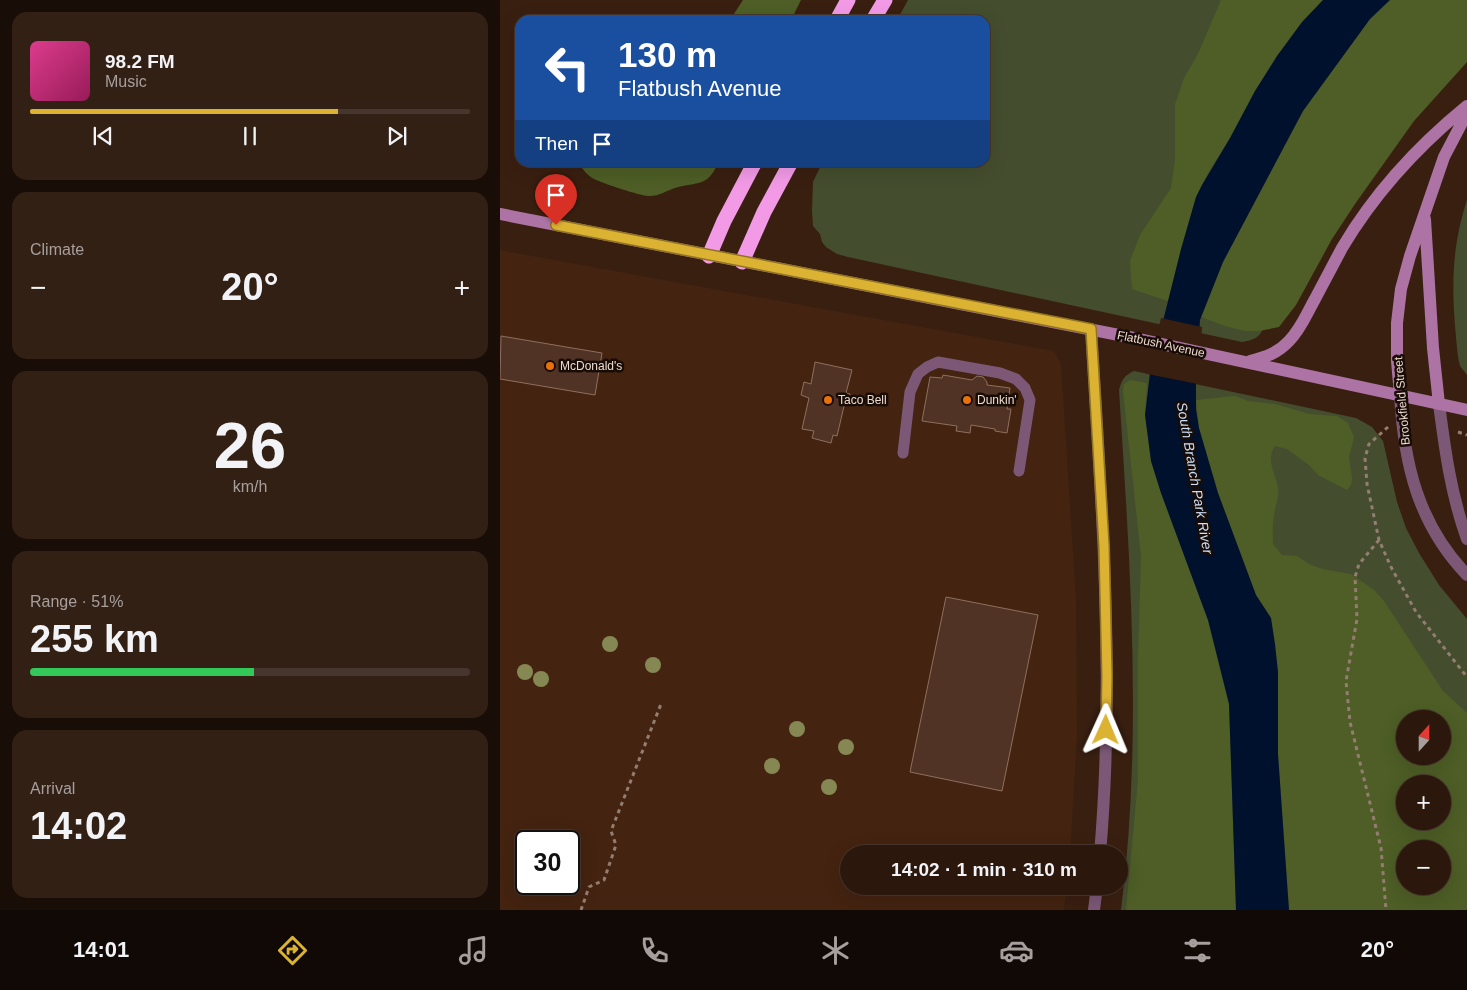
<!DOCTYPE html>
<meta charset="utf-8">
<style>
body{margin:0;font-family:Arial,sans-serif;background:#332015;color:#f1f3f6;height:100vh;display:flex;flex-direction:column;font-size:19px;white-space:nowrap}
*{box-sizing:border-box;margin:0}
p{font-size:16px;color:#a69f9d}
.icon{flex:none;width:28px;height:28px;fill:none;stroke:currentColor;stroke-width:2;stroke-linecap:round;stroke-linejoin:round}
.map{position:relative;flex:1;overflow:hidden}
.drawer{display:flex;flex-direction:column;gap:12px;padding:12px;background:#180d07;width:500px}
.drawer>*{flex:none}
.banner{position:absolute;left:15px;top:15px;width:475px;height:152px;border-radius:15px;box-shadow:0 5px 20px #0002,0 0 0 1px #47362d;background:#1a4fa0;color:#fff;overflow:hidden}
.needle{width:32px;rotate:21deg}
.tools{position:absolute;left:896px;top:710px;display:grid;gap:10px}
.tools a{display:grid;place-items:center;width:55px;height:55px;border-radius:50%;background:#2b170c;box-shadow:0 5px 20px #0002,0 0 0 1px #47362d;font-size:25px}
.speed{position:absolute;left:15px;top:830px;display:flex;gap:10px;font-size:25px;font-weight:700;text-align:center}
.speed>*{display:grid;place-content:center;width:65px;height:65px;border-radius:50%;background:#2b170c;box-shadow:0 5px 20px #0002,0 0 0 1px #47362d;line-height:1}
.speed .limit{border:2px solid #111;border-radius:8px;background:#fff;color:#111}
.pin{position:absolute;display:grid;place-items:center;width:42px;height:42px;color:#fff;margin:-51px -21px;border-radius:50% 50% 50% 0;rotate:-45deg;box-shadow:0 0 5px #0007}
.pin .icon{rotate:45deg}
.me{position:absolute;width:55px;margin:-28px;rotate:1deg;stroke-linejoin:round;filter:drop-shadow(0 0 4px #0008)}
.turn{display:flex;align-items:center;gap:18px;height:105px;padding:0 20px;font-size:22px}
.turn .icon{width:65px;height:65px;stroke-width:2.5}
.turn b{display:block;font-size:35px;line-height:42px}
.then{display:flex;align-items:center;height:48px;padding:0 20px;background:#0003;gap:10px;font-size:19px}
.big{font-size:38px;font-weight:600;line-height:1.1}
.drawer .widget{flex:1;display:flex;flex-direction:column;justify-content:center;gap:8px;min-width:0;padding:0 18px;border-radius:15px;background:#332015}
.drawer .dial{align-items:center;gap:0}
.dial b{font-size:65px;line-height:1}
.song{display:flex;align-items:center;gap:15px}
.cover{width:60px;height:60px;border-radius:8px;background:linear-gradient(135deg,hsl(330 70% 55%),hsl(330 70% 35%))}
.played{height:5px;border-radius:2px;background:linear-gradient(90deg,#dcb233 70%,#47362d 70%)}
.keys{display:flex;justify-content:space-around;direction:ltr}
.heat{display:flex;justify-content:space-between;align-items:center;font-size:28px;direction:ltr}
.charge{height:8px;border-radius:4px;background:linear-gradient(90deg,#34c759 51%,#47362d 0)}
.trip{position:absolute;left:340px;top:845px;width:288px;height:50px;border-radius:25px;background:#2b170c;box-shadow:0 5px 20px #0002,0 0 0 1px #47362d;font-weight:600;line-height:50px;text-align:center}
.menu{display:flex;height:80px;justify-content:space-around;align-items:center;background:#110905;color:#a69f9d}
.menu .icon{width:35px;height:35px}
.menu .on{color:#dcb233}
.menu b{font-size:22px;color:#f1f3f6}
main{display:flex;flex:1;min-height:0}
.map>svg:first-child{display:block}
.built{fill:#442310;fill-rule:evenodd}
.green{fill:#444e2e;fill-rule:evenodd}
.forest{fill:#4e5e26;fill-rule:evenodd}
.water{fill:#00112e}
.pier{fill:#391f10}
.building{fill:#503324;stroke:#8f6f5e}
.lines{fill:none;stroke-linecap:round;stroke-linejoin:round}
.path{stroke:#947d71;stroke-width:3;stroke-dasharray:4 4;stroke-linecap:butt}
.lane{stroke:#7c5876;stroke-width:11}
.street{stroke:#7c5876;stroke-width:12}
.secondary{stroke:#ac73a4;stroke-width:12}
.highway{stroke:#f39ae7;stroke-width:15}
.tree{fill:#858853}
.route-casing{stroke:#8f7421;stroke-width:12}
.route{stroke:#dcb233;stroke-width:9}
.food-dot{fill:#e8710a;stroke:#180c06;stroke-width:2}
.labels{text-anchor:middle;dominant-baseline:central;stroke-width:5;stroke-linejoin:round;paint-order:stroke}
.street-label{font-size:12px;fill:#eddad1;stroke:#180c06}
.poi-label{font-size:12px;fill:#eddad1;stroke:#180c06;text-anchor:start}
.water-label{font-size:14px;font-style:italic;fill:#cadffb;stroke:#180c06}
</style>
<main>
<section class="drawer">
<div class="widget">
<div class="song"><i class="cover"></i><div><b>98.2 FM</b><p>Music</p></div></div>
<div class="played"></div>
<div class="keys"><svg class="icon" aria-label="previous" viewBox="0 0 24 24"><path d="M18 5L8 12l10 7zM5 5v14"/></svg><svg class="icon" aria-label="pause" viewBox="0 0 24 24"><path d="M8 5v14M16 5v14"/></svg><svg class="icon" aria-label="next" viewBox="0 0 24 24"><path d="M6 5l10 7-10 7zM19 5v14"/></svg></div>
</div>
<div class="widget"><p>Climate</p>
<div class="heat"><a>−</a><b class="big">20°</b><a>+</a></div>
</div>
<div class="widget dial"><b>26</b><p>km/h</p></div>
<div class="widget"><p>Range · 51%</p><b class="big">255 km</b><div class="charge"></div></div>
<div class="widget"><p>Arrival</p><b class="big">14:02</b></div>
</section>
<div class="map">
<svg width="967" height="910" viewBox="0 0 967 910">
<rect width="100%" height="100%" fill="#391f10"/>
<path class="built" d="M0,250L554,351L561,364L576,600L577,735L570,854H349V886H567L564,910H0ZM26,841H69V884H26Z"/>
<path class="green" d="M408,0H967L766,321C762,335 757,340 742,342L348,257L337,254L326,247L322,242L320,234L313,226L312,211L313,182L322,163L485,162V20H397Z
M967,200V375L960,366L958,357C952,300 949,255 967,200Z
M634,371L856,418L872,427L883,441L897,502L906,528L919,553L939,585L967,619V910H621C643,737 630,563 619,390C622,379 624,376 634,371ZM905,719H942V756H905ZM905,784H942V821H905ZM905,849H942V886H905Z"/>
<path class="forest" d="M243,0H301L291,20H230Z
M721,0H823L812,12L777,56L755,91L730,138L708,173L696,197L668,301L632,289L630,261L640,235L671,188L675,160V104L684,78L698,54Z
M890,0H967V62L914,121L855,204L832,239L796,305L779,327L759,331H745L725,326L701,317L723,262L803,111L870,19Z
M79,163H218C207,188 198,181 175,188C166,191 159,196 150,196C143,197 102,183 94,179C87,175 83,170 79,163Z
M630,380L647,383L645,415L651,461L661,493L708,620L729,704L736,910H626L638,780V657L641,556L623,391L624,384Z
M735,396L748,401L775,404L809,414L837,416L848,423L854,437L849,457L852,478L851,485L847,490L818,475L809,465L787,449L775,446C765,460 776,474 778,488C779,500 775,505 774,516C772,524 773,535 773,544L782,555L797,556L809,564L822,569L851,574L874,590L884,601L943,691L967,713V910H789L778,754V672L771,618L756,595L718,493L699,428L696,400ZM905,719H942V756H905ZM905,784H942V821H905ZM905,849H942V886H905Z"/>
<path class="water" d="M823,0H890L870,19L803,111L723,262L700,320L696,378V409L699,428L718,493L756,595L771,618L775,644L778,672V754L789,910H736L729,704L708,620L661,493L651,461L645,415L650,373L681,249L696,197L702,185L730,138L755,91L777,56L802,22Z"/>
<path class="pier" d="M661,318L702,327L698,384L647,374Z"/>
<path class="building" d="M1,336L102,353L95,395L0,379Z
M315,362L352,370L346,393L350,394L348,403L345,402L337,436L333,435L331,443L312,438L314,431L302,429L309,398L301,395L304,382L311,384Z
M443,375L472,380L477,376L483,377L487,382V385L510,388L507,409H511L507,433L495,431V429L471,425L470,433L456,431L457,426L422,421L430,377L442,378Z
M446,597L538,615L502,791L410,772Z"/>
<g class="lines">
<path class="path" d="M888,427L869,444L865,458L867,484L879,540L891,567L916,612L967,677
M958,432L967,435
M879,540L859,564L855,577L857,619L846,681L850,722L881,848L886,910
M81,910L89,887L104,880L116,845L111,831L161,704"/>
<path class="lane" d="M403,453L410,392L418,374L427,367L438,362L500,373L516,379L525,388L530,400L519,471"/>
<path class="street" d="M591,329C602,504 615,679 600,854
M900,395C904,464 918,524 967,575
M939,404C945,450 951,495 967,539
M594,910L597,886"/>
<path class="secondary" d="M0,214L629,337L967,410
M925,219L933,348L939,404
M750,361C766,357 778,353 789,341C801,329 807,313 815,299C824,282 833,265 842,248C874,194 918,146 967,106
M900,395L897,361V323L901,289L910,256L944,157L967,113"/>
<path class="highway" d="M337,20L348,0
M373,20L385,0
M209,256L224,221L255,162
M242,262L264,212L291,162"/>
</g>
<g class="tree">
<circle cx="110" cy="644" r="8"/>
<circle cx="153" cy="665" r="8"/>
<circle cx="25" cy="672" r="8"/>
<circle cx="41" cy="679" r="8"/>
<circle cx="297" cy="729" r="8"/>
<circle cx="346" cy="747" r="8"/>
<circle cx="272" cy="766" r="8"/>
<circle cx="329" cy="787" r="8"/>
</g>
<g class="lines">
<defs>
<path id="route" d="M56,225L591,329L604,546L607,676L606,730"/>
</defs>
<use href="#route" class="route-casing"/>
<use href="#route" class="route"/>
</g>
<g class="food-dot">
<circle cx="50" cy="366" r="5"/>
<circle cx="328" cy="400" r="5"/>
<circle cx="467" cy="400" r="5"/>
</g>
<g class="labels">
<g class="street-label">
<text transform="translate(661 344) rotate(12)">Flatbush Avenue</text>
<text transform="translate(902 401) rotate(-95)">Brookfield Street</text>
</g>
<g class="poi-label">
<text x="60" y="366">McDonald's</text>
<text x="338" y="400">Taco Bell</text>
<text x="477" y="400">Dunkin'</text>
</g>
<g class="water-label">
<text transform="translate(695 478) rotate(80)">South Branch Park River</text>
</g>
</g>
</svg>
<div class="tools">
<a><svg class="needle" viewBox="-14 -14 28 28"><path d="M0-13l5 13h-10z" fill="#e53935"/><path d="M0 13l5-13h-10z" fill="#a69f9d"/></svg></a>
<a>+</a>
<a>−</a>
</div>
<div class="speed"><div class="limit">30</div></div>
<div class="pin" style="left:56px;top:225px;background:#d93025"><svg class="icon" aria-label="arrive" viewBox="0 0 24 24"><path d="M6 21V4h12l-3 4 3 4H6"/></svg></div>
<svg class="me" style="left:606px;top:730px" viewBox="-20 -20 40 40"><path d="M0-17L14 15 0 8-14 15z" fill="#dcb233" stroke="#fff" stroke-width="4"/></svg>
<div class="trip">14:02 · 1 min · 310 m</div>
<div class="banner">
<div class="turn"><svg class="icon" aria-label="left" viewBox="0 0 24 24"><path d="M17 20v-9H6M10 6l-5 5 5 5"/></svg><div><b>130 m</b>Flatbush Avenue</div></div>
<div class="then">Then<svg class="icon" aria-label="arrive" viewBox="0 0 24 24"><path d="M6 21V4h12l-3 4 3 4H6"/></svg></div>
</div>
</div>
</main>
<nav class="menu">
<b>14:01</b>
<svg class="icon on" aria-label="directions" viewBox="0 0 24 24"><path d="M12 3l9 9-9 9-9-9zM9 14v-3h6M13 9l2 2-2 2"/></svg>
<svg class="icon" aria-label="music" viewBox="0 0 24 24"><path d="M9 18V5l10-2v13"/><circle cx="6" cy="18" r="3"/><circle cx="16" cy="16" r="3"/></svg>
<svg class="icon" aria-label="phone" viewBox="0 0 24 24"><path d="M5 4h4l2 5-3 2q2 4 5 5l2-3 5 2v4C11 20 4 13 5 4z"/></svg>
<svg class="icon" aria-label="climate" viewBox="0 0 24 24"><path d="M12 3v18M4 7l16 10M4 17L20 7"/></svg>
<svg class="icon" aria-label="car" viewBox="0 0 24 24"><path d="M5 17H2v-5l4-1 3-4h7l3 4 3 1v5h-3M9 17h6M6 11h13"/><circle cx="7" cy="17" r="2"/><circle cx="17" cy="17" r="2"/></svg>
<svg class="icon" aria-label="filters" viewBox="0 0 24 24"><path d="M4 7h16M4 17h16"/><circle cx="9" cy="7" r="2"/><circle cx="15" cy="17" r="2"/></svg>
<b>20°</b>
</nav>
